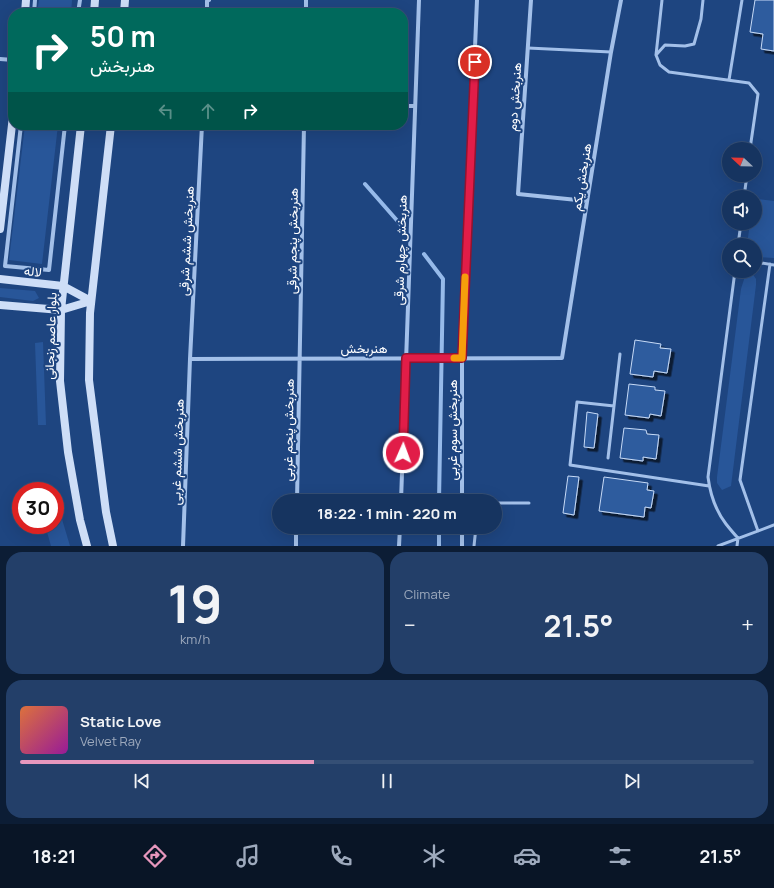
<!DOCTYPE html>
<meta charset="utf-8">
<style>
body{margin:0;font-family:Manrope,Vazirmatn,sans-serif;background:#233f69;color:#f1f3f6;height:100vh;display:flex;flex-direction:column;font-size:15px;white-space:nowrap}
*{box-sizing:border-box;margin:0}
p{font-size:13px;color:#9eaabd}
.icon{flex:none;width:22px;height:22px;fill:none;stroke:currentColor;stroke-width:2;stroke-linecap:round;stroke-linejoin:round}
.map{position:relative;height:546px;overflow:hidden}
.panel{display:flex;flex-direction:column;gap:6px;padding:6px;background:#0c1d35;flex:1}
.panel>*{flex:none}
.guide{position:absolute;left:8px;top:8px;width:400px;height:122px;border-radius:16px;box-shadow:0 4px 16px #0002,0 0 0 1px #354f75;background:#00695c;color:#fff;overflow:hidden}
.needle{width:26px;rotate:292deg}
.tools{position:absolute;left:722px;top:142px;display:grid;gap:8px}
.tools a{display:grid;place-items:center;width:40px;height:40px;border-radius:50%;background:#163460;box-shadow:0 4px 16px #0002,0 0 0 1px #354f75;font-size:20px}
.speed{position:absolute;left:12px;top:482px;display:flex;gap:8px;font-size:20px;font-weight:700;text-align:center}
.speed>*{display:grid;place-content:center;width:52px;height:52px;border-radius:50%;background:#163460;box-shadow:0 4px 16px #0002,0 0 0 1px #354f75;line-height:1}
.speed .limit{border:6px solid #d22;background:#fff;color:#111}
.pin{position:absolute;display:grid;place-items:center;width:34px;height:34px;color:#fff;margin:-17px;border:2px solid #fff;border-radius:50%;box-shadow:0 1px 4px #0007}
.me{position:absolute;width:44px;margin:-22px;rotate:2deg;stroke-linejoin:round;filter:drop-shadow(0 0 3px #0008)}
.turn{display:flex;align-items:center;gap:14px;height:84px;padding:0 16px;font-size:18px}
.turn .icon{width:52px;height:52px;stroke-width:2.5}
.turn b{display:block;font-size:28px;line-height:34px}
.lanes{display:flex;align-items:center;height:38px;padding:0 16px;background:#0003;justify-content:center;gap:20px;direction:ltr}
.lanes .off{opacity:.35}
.big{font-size:30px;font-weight:700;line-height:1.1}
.panel .widget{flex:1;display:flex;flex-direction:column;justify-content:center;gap:6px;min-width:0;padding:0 14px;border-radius:16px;background:#233f69}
.panel .dial{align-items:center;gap:0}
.dial b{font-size:52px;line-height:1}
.song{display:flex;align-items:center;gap:12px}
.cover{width:48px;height:48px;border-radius:6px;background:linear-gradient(135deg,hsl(20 70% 55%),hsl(300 70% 35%))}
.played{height:4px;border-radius:2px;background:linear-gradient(90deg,#e797bd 40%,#354f75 40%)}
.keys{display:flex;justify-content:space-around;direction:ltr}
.heat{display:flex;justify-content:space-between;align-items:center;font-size:22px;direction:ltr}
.panel .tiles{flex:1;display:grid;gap:6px;grid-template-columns:1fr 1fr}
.widget:last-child{grid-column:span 2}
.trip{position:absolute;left:272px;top:494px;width:230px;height:40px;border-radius:20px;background:#163460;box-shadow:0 4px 16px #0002,0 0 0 1px #354f75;font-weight:700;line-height:40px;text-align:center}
.menu{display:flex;height:64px;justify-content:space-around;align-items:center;background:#091526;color:#9eaabd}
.menu .icon{width:28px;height:28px}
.menu .current{color:#e797bd}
.menu b{font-size:18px;color:#f1f3f6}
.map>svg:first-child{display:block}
.green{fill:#285699}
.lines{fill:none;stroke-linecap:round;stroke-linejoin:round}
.stream{stroke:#96baea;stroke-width:4}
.building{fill:#2e5b9e;stroke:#c7dbf7;filter:url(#shadow)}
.lane{stroke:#a3c0e9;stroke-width:3}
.street{stroke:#a3c0e9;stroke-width:4}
.secondary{stroke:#cedef7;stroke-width:8}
.route-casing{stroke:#92132f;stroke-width:10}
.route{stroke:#e11d48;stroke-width:7}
.slow{stroke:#f59e0b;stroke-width:7}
.labels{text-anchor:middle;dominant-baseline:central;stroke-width:4;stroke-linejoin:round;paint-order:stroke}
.street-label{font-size:13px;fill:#fff;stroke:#1e4580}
</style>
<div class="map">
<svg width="774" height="546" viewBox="0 0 774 546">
<defs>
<filter id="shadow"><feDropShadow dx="3.5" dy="3.5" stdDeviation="0" flood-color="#0009"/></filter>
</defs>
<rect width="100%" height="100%" fill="#1e4580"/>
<path class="green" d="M39,0H72L71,13H37Z
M25,125H58L42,264L9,260Z
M758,199L774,201V258L755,257V245H747L750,223H755V200Z
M749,272L752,273L756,279V285L731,486L722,490L717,483V477L741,289L746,273Z
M0,288L35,291L39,298L33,301L0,297Z
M43,342L46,425H38L35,343Z
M59,509L70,546H51L45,525H55V511Z"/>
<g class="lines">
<path class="stream" d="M365,184L401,225
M424,254L443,279L439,501
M439,546V527"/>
</g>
<path class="building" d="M755,0H774V51L761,49L763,34L750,32Z
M635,340L661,344L660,348L671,349L667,373L654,371L653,377L630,374Z
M629,384L655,387V390L665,391L661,416L650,414L649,418L625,415Z
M587,412L598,414L594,448L584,447Z
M624,428L646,430L647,434L659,435L656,459L643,457V461L620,458Z
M568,476L579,477L574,515L563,513Z
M604,477L648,483L647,490L654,491L651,508L645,507L644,517L599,511Z"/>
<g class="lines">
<path class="lane" d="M662,0L656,55L660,65L669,72L749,83L758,94L750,149
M528,48L611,52
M656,55L665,45L685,46L694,44L701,19L703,0
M729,80L742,0
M744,197L747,175
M738,245L741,223
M755,262L774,265
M735,271L708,477C710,493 716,511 726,524C730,529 734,534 738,538L737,546
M614,406L577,402L570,465L709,486
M608,458L620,354
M495,503H529
M758,531L740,480L770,264
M474,546L476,527
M718,546L774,525"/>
<path class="street" d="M531,0L518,194L587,201
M34,13L35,0
M78,13L80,0
M207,13V1L209,0
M306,13V0
M0,59L13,60
M403,106H415
M21,125L5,266L49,270L65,125
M190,359L562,358L611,52L621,0
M297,501L304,125
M401,501L419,0
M462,501V358L477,0
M462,527V546
M183,546L190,359L202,125
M296,546V527
M399,546L400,527"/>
<path class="secondary" d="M25,13L26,0
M94,13L95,0
M124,13L125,0
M81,125L61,310L60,381L68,452L80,520L87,546
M111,125L90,313L89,380L106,512L113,546
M0,229L13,116
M0,279L63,286L91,301
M0,305L61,310L91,301"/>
</g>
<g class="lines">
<defs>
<path id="route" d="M403,453L406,358H462L475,62"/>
</defs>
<use href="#route" class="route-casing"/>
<use href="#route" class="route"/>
<path class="slow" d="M454,358H462L465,277"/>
</g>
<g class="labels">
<g class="street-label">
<text transform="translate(514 97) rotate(-86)">هنربخش دوم</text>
<text transform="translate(581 177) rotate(-81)">هنربخش یکم</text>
<text transform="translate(186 241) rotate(-87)">هنربخش ششم شرقی</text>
<text transform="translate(292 241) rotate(-89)">هنربخش پنجم شرقی</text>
<text transform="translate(400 250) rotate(-88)">هنربخش چهارم شرقی</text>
<text transform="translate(33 271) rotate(6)">لاله</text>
<text transform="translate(50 336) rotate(-88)">بلوار عاصم زنجانی</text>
<text x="364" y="348">هنربخش</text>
<text transform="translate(288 430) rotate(-89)">هنربخش پنجم غربی</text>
<text transform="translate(452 430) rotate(-90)">هنربخش سوم غربی</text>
<text transform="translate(177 452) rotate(-88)">هنربخش ششم غربی</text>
</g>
</g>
</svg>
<div class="tools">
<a><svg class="needle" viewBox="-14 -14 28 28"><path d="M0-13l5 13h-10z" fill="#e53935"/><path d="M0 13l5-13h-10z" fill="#9eaabd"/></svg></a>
<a><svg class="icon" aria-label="sound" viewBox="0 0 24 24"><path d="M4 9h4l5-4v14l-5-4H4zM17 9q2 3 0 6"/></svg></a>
<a><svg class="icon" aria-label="search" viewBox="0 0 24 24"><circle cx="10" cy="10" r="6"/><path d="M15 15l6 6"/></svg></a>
</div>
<div class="speed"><div class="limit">30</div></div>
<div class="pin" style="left:475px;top:62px;background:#d93025"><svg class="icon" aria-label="arrive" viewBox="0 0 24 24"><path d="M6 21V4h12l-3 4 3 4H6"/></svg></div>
<svg class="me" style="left:403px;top:453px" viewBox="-20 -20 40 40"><circle r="17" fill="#e11d48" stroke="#fff" stroke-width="3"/><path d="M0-11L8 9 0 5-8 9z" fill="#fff"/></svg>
<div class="trip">18:22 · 1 min · 220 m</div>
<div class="guide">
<div class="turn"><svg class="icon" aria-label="right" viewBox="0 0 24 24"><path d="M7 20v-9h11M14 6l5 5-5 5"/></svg><div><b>50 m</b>هنربخش</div></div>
<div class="lanes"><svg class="icon off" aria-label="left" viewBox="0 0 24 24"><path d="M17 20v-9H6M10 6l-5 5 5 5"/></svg><svg class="icon off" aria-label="ahead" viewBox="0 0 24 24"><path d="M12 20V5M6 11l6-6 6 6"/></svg><svg class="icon" aria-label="right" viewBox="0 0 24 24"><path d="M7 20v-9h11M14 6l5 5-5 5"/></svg></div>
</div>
</div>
<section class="panel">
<div class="tiles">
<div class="widget dial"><b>19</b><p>km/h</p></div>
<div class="widget"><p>Climate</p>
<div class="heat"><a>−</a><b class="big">21.5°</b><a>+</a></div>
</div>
<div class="widget">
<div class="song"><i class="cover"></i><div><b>Static Love</b><p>Velvet Ray</p></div></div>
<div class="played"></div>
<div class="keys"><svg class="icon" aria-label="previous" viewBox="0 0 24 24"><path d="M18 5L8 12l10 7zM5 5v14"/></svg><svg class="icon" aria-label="pause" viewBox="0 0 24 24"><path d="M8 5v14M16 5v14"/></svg><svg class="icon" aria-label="next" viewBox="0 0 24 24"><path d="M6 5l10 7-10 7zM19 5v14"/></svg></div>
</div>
</div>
</section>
<nav class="menu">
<b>18:21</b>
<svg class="icon current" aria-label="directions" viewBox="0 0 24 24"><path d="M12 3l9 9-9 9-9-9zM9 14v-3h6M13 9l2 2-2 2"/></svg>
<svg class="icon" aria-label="music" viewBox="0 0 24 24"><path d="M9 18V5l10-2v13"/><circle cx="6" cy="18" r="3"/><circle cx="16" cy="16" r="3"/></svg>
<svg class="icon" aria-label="phone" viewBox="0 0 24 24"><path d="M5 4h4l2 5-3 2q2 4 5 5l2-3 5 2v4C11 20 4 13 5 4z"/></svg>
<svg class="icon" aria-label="climate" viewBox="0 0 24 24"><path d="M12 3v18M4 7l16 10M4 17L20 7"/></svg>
<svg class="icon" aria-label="car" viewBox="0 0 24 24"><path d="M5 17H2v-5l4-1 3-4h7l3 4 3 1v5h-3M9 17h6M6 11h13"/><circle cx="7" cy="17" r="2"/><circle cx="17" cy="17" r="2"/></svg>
<svg class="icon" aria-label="filters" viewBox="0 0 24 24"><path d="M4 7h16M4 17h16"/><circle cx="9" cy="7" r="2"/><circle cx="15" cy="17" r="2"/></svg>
<b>21.5°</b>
</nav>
